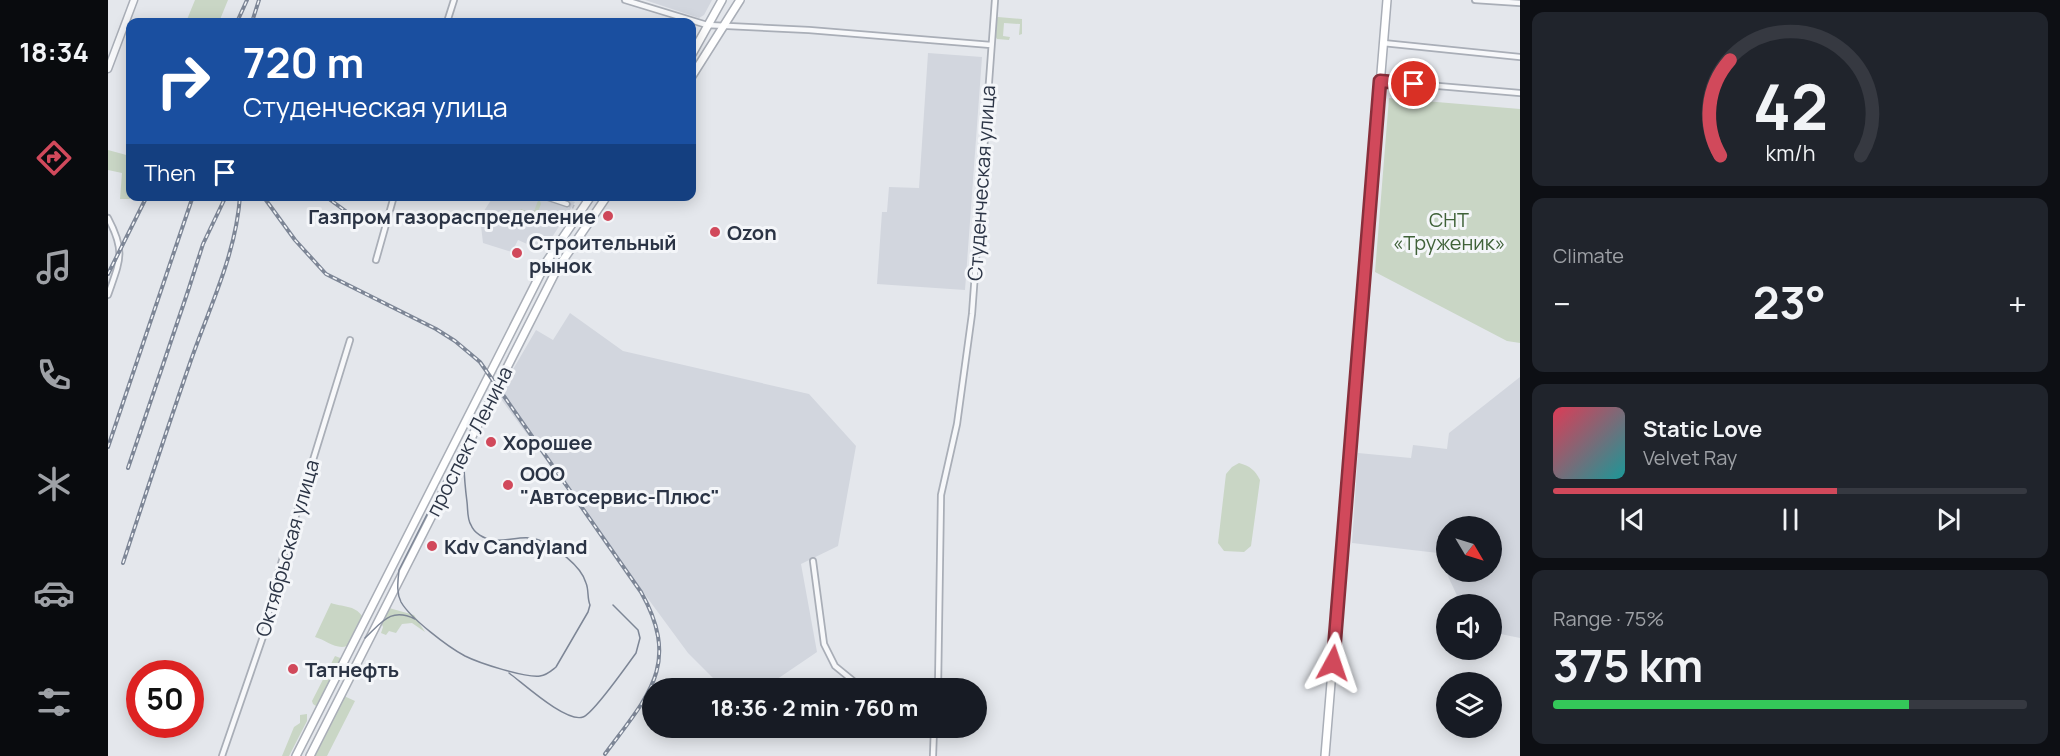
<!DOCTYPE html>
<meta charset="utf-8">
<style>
body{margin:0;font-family:Manrope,sans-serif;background:#20242c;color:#f1f3f6;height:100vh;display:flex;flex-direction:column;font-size:22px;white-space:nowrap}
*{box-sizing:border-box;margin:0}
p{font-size:20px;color:#9ea1a6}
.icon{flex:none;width:33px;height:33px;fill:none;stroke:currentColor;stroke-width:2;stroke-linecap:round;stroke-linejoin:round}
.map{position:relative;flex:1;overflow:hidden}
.sheet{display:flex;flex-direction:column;gap:12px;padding:12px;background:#0d0f14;width:540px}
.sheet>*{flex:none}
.top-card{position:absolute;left:18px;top:18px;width:570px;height:183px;border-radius:12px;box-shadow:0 3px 15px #0003;background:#1a4fa0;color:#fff;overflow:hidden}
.needle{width:39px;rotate:128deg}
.tools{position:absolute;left:1328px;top:516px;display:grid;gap:12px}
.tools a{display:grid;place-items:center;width:66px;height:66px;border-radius:50%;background:#171b24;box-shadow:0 3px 15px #0003;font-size:30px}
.speed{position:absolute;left:18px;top:660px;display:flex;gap:12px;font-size:30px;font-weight:700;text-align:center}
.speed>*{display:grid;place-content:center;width:78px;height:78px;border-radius:50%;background:#171b24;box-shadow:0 3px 15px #0003;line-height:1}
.speed .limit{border:9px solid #d22;background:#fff;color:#111}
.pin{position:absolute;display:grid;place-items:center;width:51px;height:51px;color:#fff;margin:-26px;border:3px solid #fff;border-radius:50%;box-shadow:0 2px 6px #0007}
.me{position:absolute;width:66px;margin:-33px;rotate:5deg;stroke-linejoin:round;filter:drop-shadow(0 0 4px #0008)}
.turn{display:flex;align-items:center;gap:21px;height:126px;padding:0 18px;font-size:27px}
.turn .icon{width:78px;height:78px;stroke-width:2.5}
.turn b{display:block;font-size:42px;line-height:51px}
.then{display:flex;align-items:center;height:57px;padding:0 18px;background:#0003;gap:12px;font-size:22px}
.big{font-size:45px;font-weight:700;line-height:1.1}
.sheet .widget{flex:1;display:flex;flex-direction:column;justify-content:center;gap:9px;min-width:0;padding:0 21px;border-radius:12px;background:#20242c}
.sheet .dial{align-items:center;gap:0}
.dial svg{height:156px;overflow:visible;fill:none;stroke:#363941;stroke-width:7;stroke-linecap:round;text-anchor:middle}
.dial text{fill:#f1f3f6;stroke:none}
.song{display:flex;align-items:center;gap:18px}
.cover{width:72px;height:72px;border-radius:9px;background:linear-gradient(135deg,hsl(350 70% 55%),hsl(180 70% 35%))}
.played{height:6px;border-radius:3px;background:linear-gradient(90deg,#d1495b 60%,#363941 60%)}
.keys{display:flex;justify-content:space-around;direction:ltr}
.heat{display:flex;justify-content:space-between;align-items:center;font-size:33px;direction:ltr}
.charge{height:9px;border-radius:4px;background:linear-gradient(90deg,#34c759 75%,#363941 0)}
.trip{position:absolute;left:534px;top:678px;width:345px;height:60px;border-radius:30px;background:#171b24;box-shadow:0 3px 15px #0003;font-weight:700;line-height:60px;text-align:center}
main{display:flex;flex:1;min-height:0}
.menu{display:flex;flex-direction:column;width:108px;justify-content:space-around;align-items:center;background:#090b0e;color:#9ea1a6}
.menu .icon{width:42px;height:42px}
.menu .current{color:#d1495b}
.menu b{font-size:27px;color:#f1f3f6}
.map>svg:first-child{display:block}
.built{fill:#d2d6de}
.green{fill:#c9d6c5}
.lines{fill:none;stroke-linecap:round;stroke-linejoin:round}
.pedestrian-tunnel{stroke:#bfc3cb;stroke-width:4;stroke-dasharray:4 2;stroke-linecap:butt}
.pedestrian-casing{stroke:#a9aeb7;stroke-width:7}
.minor-casing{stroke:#a9aeb7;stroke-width:8}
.tertiary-casing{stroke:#a9aeb7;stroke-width:9}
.secondary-casing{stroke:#a9aeb7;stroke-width:10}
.pedestrian{stroke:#f7f8fa;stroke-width:4}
.minor{stroke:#f7f8fa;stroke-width:4.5}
.tertiary{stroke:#f7f8fa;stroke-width:6}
.secondary{stroke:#fff;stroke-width:7}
.tram{stroke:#7d8696;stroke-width:1.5}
.rail-casing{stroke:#7d8696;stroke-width:4}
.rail{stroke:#f4f6f9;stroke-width:1.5;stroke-dasharray:4.5;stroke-linecap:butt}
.route-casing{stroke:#882f3b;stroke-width:15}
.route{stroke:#d1495b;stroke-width:10}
.poi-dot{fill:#d1495b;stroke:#f4f6f9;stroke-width:2}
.labels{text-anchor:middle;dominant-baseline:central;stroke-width:6;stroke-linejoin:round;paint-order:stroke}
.street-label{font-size:20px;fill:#2b3445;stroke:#f4f6f9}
.poi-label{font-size:20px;font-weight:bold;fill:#2b3445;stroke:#f4f6f9;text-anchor:start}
.park-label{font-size:20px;fill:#3f6138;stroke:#f4f6f9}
</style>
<main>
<nav class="menu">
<b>18:34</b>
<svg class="icon current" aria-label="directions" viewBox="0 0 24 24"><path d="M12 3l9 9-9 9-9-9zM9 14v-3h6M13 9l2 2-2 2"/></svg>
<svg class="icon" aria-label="music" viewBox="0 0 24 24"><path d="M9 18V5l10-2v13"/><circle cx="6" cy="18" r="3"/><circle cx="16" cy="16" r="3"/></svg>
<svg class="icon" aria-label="phone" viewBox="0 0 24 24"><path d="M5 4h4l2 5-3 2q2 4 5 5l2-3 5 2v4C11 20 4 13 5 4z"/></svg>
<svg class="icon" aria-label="climate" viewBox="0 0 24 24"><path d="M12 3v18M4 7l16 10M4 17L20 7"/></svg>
<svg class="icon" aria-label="car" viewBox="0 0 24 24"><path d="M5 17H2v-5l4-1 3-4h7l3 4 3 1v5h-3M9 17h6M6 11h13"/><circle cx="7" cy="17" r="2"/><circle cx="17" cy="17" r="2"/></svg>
<svg class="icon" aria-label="filters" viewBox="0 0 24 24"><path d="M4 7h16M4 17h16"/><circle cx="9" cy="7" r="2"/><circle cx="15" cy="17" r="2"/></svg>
</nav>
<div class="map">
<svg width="1412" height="756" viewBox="0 0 1412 756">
<rect width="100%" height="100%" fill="#e4e7ec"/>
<path class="built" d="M537,0H604L596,15L591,18Z
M820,53L874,57L857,290L769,284L774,212H779L781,187L811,188Z
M385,197H453L467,202L435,251L410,240L404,252L375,243L372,217Z
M462,313L515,351L701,394L748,446L730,546L693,564L709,652L656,688H615L580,653L390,395L428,330L445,340Z
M1412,377V638L1383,632V604H1353L1338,572H1383V526H1338V570L1330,553L1244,543L1250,453L1303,458L1305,445L1339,449L1341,433Z"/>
<path class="green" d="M87,0H120L111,22H78Z
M890,17L914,19V34L911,35L912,24L896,23L895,36L902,37L901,40L889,39L886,34L887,18Z
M1281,98L1412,109V343L1399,341L1267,272Z
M0,150L22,156V199H12L14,173L0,170Z
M431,198L433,204L427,219L410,214L413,209L425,214Z
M1131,463C1142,466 1147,470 1152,480L1143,546L1136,552L1116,551L1110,543L1118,474L1124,467Z
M223,603C234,607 247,605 254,616L239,646C228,650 218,640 207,637Z
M281,608L306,615L317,632L304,623L294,624L288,633L281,631L278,635L273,633L275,627L273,622Z
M227,656L235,659L211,705L208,706L205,704L204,701Z
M236,696L247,701L219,756H206Z
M199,714V721L181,756H174L186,727L192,723V715Z"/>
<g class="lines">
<path class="pedestrian-tunnel" d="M459,204L466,207"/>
<defs>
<path id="pedestrian" d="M441,198L459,204"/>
<path id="minor" d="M517,0L599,25L701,30L883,45
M1367,0L1412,3
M339,22L346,0
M1275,43L1412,57
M1272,81L1412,93
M0,218C18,252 12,260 0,295
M268,260L286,196
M705,561L716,644L727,666L754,688
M830,688L833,495L849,424L864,314L887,0
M814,728L825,734
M114,756L158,628L164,593L242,340
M825,756L826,728"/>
<path id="tertiary" d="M0,69L26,0"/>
<path id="secondary" d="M584,54L614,0
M584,76L632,0
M188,756L439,261L483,196
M202,756L449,269L499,196
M1217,756L1279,0"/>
</defs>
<use href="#pedestrian" class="pedestrian-casing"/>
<use href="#minor" class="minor-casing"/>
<use href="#tertiary" class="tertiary-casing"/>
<use href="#secondary" class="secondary-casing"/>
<use href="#pedestrian" class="pedestrian"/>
<use href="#minor" class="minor"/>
<use href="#tertiary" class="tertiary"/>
<use href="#secondary" class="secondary"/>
<path class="tram" d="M360,433C354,457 356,478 359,502C360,510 359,519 363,525C366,533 376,539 385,540C400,542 416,534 431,540C447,547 473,565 478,583C481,590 479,598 482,605L480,612L448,667C443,671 439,675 432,676C417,678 371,663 357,656C340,647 302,618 293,602C288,592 290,581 291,570Z
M257,638C274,622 283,607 307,619
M401,673C416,684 458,723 475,717C485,714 520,664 528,653L532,638L530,630L505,605"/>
<defs>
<path id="rail" d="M129,22L139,0
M144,22L151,0
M155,196L187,240L218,274L328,329L347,341L372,362L533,592C574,665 539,697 497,754
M217,196L247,218
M0,274L39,196
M0,447L85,196
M20,468L81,288L95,244L118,196
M15,563C37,496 59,429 82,363C101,308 128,255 132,196"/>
</defs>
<use href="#rail" class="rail-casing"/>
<use href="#rail" class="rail"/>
</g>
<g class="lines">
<defs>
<path id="route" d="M1225,663L1272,81L1306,84"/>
</defs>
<use href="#route" class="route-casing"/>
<use href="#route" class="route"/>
</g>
<g class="poi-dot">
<circle cx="500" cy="216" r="6"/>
<circle cx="607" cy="232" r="6"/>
<circle cx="409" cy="253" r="6"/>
<circle cx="383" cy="442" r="6"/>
<circle cx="400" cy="485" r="6"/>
<circle cx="324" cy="546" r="6"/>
<circle cx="185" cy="669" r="6"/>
</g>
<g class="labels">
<g class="street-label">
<text transform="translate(873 183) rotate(-86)">Студенческая улица</text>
<text transform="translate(361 441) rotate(-63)">проспект Ленина</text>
<text transform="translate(179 548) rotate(-74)">Октябрьская улица</text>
</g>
<g class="poi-label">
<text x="488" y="216" text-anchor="end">Газпром газораспределение</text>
<text x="619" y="232">Ozon</text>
<text x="421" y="242">Строительный<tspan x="421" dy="23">рынок</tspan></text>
<text x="395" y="442">Хорошее</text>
<text x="412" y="473">ООО<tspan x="412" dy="23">"Автосервис-Плюс"</tspan></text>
<text x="336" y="546">Kdv Candyland</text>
<text x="197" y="669">Татнефть</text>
</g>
<g class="park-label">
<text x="1341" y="219">СНТ<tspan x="1341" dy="23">«Труженик»</tspan></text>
</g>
</g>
</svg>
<div class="tools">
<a><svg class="needle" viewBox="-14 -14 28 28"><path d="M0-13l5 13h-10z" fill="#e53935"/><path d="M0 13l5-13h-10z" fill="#9ea1a6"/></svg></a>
<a><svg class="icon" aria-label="sound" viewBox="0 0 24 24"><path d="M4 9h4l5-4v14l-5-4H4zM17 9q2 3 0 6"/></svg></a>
<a><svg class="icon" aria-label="layers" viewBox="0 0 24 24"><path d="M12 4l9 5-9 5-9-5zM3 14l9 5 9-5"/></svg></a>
</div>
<div class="speed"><div class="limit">50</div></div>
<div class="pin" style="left:1306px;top:84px;background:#d93025"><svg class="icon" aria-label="arrive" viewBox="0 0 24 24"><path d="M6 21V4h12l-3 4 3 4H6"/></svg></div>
<svg class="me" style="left:1225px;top:663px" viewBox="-20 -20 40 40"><path d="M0-17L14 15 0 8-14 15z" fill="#d1495b" stroke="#fff" stroke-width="4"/></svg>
<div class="trip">18:36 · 2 min · 760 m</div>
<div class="top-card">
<div class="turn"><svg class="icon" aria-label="right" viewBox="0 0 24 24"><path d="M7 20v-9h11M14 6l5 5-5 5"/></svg><div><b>720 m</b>Студенческая улица</div></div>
<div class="then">Then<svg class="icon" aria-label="arrive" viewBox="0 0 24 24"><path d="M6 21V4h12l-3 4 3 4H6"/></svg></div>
</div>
</div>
<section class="sheet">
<div class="widget dial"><svg viewBox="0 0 100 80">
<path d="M14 69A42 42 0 1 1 86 69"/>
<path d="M14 69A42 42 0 0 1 19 20" stroke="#d1495b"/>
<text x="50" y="56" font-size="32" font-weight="700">42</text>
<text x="50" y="72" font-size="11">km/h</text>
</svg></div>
<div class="widget"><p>Climate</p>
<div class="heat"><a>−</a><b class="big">23°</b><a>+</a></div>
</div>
<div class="widget">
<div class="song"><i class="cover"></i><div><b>Static Love</b><p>Velvet Ray</p></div></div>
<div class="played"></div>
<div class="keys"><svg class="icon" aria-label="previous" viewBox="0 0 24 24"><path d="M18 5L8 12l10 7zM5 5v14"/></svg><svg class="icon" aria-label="pause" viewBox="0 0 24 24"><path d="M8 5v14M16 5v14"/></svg><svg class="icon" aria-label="next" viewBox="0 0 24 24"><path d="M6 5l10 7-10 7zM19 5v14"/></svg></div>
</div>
<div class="widget"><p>Range · 75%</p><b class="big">375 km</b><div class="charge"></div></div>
</section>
</main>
